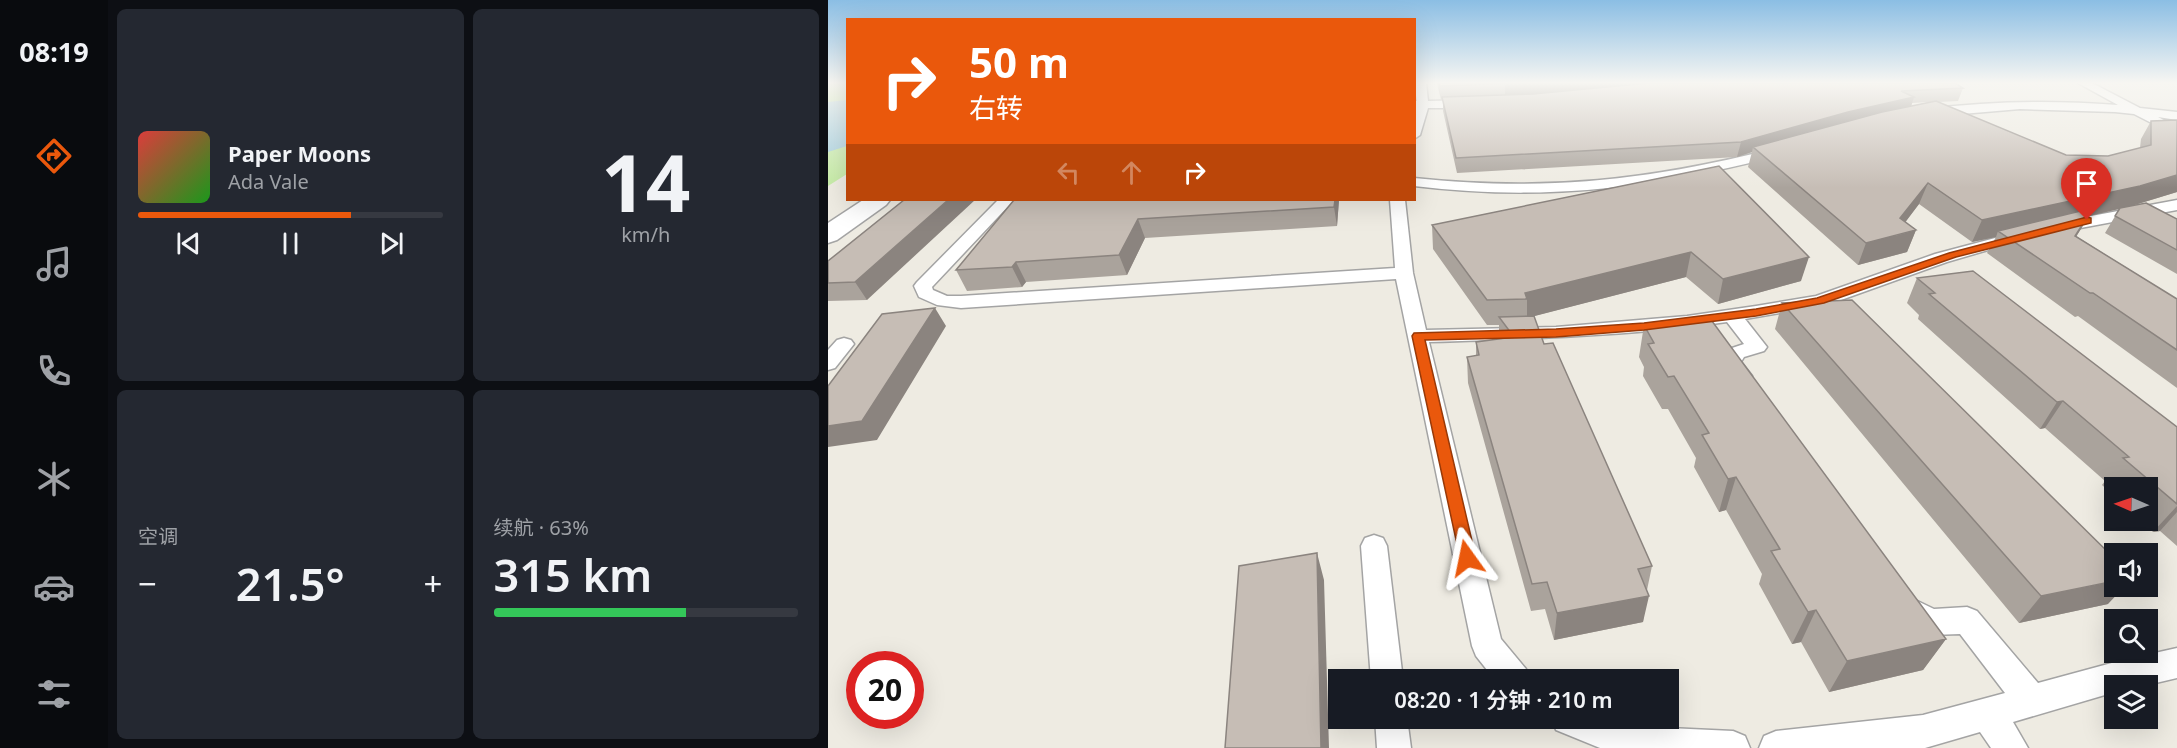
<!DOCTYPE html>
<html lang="zh">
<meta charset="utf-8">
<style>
body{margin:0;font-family:"Noto Sans","Noto Sans SC",sans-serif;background:#242831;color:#f1f3f6;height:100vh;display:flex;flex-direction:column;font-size:22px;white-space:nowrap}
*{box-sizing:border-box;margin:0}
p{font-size:20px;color:#9ea1a6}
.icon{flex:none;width:33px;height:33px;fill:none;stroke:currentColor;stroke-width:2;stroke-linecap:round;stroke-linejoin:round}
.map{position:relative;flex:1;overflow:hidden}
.panel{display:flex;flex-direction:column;gap:9px;padding:9px;background:#0d0f14;width:720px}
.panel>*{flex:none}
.banner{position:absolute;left:18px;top:18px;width:570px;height:183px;border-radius:0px;box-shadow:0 6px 24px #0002;background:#ea580c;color:#fff;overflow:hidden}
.needle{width:39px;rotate:272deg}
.fabs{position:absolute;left:1276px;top:477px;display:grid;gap:12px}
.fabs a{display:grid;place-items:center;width:54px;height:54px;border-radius:0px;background:#171b24;box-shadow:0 6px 24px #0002;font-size:30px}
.speed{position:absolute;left:18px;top:651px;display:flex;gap:12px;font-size:30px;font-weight:700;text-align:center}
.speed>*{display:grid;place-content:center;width:78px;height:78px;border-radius:50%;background:#171b24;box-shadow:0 6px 24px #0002;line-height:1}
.speed .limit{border:9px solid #d22;background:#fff;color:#111}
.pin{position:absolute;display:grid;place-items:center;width:51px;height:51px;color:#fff;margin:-62px -26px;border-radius:50% 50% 50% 0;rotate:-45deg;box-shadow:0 0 6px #0007}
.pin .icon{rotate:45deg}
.me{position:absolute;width:66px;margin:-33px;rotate:348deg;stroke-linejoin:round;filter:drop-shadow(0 0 4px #0008)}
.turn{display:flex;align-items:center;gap:21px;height:126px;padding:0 24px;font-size:27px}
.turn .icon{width:78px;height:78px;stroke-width:2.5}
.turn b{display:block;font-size:42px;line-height:51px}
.lanes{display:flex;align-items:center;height:57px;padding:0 24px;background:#0003;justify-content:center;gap:30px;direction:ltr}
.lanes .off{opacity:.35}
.big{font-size:45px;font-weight:600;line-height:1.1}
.panel .tile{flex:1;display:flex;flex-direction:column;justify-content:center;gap:9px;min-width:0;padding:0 21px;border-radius:9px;background:#242831}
.panel .dial{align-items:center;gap:0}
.dial b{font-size:78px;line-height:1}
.song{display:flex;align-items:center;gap:18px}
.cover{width:72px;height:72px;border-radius:9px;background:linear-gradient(135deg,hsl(0 70% 55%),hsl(120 70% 35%))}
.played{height:6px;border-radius:3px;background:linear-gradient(90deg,#ea580c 70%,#363941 70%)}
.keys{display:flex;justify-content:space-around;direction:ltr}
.heat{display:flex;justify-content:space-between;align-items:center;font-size:33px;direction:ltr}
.charge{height:9px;border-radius:4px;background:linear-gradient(90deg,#34c759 63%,#363941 0)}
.panel .tiles{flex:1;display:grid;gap:9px;grid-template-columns:repeat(2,1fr)}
.trip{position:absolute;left:500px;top:669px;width:351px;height:60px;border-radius:0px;background:#171b24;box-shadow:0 6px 24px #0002;font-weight:600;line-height:60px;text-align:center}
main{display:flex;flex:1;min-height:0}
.menu{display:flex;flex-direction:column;width:108px;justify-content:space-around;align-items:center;background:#090b0e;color:#9ea1a6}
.menu .icon{width:42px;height:42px}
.menu .active{color:#ea580c}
.menu b{font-size:27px;color:#f1f3f6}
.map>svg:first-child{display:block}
.grass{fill:#c5eba5}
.water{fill:#a0cdde}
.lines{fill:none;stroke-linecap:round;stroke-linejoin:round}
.service-casing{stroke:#a4a4a4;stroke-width:3}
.minor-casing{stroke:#a4a4a4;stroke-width:3}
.service{fill:#fff;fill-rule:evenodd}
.minor{fill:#fff;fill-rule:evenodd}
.wall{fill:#aaa39c;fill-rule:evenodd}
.shaded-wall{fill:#8b847f}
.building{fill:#c6bdb5;stroke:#8b847f;stroke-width:1.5}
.route{fill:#ea580c;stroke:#983908;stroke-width:1.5}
</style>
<main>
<nav class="menu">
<b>08:19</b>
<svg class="icon active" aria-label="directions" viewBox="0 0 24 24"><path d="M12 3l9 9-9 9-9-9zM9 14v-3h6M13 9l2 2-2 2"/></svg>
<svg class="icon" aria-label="music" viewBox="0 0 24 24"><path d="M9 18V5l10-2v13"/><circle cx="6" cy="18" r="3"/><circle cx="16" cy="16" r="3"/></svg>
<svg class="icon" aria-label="phone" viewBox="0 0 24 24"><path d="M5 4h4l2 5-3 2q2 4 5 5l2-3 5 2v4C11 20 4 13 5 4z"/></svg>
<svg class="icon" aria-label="climate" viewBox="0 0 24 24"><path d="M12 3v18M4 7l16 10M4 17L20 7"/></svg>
<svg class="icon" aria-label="car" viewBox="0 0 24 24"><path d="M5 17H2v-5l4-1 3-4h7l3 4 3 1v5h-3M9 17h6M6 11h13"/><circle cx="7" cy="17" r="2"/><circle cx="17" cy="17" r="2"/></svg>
<svg class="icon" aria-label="filters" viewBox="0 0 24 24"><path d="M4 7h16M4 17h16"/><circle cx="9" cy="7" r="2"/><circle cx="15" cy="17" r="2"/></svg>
</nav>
<section class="panel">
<div class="tiles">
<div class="tile">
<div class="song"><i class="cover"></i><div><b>Paper Moons</b><p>Ada Vale</p></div></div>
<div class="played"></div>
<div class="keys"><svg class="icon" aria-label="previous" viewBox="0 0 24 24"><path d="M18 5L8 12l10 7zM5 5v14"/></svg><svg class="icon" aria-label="pause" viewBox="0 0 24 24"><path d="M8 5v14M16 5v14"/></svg><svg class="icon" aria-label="next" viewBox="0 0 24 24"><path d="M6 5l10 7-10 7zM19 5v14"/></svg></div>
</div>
<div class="tile dial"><b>14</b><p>km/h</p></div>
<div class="tile"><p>空调</p>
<div class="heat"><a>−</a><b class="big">21.5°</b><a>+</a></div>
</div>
<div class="tile"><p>续航 · 63%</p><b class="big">315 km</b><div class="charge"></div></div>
</div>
</section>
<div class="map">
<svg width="1349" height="748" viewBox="0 0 1349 748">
<rect width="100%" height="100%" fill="#eeebe2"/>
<path class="grass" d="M0,83H19V174L0,186Z"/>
<path class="water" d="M19,100V146L0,152V102Z"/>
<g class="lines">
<defs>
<path id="service" d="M586,83H598L600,101L643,100L649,104L643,108H600L592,135L586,139V101H589Z
M1250,83H1264L1312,108L1349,112V120L1330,117L1349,127V136L1306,114L1287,112L1192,109L1099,117L1093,113L1099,109C1162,101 1226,100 1290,105Z
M949,148L956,152L954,155C825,188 719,202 586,186V178C718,192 822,180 949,148Z
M170,200H186L104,287L105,290L119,296H133L567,268L562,200H577L585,273L598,330L728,327L859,316L928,306L988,296L1107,254L1186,233L1192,231L1200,236L1198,239L1119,262L999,305L917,319L939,347L936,351L916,357L913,362L924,376L920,381L913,383L906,381L893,362L901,349L916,344L899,322C800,336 701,339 601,342L673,639L698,669L703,680H667L648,656L644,646L568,279L133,308L109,305L91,297L86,286L89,282Z
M1349,200V210L1231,232L1223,227L1231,222Z
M16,338L23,340L26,344L7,368L0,370V350L9,340Z
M546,535L555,538L559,546L575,680H543L533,546L537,538Z
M1079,596L1106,609L1139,607L1149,611L1210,683L1291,661L1349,648V678L1315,686H1287V692L1185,722L1200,748H1163L1152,732L1097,748H931L936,736L948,731L1095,715L1177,693L1132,634L1104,635L1069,618L1064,609L1069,600Z
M547,718H579L583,748H549Z
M724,718H783L841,728L905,731L917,736L922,748H772L728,730Z"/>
<path id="minor" d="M35,200H62L58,205L9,240L0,243V223Z"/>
</defs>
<use href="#service" class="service-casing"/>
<use href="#minor" class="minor-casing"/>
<use href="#service" class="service"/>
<use href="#minor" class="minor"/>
</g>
<path class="wall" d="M609,83H1127L1135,88L1130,101L1110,102L1238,155L1280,156L1312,148L1313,139L1323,121L1349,120V192L1303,206L1349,219V274L1277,233L1292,208L1261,216L1248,236L1349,299V388L1250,316L1247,317L1159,253L1168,237L1144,242L1091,204L1077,222L1088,230L1079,252L1030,265L920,167L924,152L909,157L629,173L615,111V99L613,100ZM1101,102L1083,106L1084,103Z
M891,166L973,281L890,304L858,277L706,316L716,344L824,566L819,590L815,622L726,640L717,609L703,611L640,383L639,357L648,356V342L671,339V325H659L605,249L604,225Z
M76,200L39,300L0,301V261Z
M186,200H511L509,226L317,238L299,275L198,282L194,287L139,291L128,270Z
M1089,278L1349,427V546L1332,531L1325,532L1312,520H1320V488H1287V497L1274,485L1277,481L1217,428L1212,429L1090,319L1091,315L1079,303Z
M954,303L1280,604L1191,623L947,329Z
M816,325L1118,639L1095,670L1001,692L973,642L964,644L931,584L934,574L898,510L891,512L866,467L868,458L840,409H834L815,376L816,367L811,357Z"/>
<path class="shaded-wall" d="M689,83H831L677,97V84Z
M1086,97L1082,110L925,147L924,152L909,157L913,142L1020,112Z
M1349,175V192L1300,207L1261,216L1235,258L1170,231L1168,237L1144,242L1154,220Z
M1100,183L1091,204L1067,236L1088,230L1079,252L1030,265L1038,243L1072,218Z
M120,200H147L39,300L27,282Z
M507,200H511L509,226L506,207Z
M310,219L317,238L299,275L291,255Z
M863,252L858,277L699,318V299L697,293Z
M981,257L973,281L890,304L895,279Z
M188,262L198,282L194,287L184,267Z
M107,308L118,326L49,440L0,447V426Z
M1235,401L1217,428L1212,429L1229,402Z
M908,477L898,510L891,512L900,479Z
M1349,506V512L1332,531L1325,532Z
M489,553L496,580L501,748H493Z
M1287,581V586H1297L1280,604L1191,623L1213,596Z
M821,596L815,622L726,640L729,613Z
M988,610L973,642L964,644L980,612Z
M1118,639L1095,670L1001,692L1019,661Z"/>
<path class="building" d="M611,83H689L612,86Z
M821,83H1127L1135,88L1073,91L1086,97L1020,112L913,142L628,158L614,97L705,94Z
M1108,101L1238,155L1280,156L1323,145V121L1349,120V175L1312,186L1154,220L1100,183L1072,218L1088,230L1038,243L925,147L1054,112Z
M891,166L981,257L895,279L863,252L697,293L699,299L659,300L604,225Z
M76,200H120L27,282L0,283V261Z
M186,200H507L506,207L310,219L291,255L188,262L184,267L128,270Z
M1318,203L1349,219V250L1287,216L1292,208Z
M1265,208L1247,236L1349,299V350L1265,293H1262L1170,231Z
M1145,271L1349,427V504L1295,458L1301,457L1235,401L1229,402L1101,294L1107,293L1089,278Z
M1024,300L1287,559V581L1213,596L954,303Z
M107,308L34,421L0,426V386L54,314Z
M706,316L716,344L725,343L824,566L810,569L821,596L729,613L719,582L704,584L639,357L651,355L648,342L686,337L671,317Z
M881,317L1118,639L1019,661L988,610L980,612L943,551L952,549L908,477L900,479L874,435L881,433L846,376L840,377L820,344L826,343L816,325Z
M489,553L493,748H397L411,566Z"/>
<linearGradient id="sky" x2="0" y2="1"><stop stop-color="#8bbee4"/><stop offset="0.44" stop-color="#f7f6f2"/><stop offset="1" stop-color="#f7f6f2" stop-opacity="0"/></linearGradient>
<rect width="1349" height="188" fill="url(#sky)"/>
<path class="route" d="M1259,217L1263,218V223L1128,257L996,303L928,316L816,330L728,337L597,340L648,558L646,563L639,565L633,563L584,336L586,333L728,329L816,323L928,309L989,298L1121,253Z"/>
</svg>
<div class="fabs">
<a><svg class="needle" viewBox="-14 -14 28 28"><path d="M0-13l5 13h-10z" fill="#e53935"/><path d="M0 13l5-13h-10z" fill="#9ea1a6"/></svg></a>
<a><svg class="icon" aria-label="sound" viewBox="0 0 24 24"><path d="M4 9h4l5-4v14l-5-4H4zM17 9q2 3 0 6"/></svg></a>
<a><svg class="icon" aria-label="search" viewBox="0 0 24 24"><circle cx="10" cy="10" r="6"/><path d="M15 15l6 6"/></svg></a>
<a><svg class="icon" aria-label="layers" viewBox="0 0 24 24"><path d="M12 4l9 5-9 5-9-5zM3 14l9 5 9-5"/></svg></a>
</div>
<div class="speed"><div class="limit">20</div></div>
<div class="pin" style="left:1259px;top:220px;background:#d93025"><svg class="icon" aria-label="arrive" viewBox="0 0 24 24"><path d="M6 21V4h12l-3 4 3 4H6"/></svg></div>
<svg class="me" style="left:639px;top:558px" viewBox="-20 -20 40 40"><path d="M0-17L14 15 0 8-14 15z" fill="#ea580c" stroke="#fff" stroke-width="4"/></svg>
<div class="trip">08:20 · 1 分钟 · 210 m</div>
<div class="banner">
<div class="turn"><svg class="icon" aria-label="right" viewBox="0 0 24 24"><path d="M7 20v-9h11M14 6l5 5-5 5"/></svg><div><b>50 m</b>右转</div></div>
<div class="lanes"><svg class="icon off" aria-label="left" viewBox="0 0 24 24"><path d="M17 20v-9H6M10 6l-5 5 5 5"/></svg><svg class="icon off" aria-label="ahead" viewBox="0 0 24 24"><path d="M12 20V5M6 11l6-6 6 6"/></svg><svg class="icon" aria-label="right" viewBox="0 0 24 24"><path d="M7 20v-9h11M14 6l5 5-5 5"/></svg></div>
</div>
</div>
</main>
